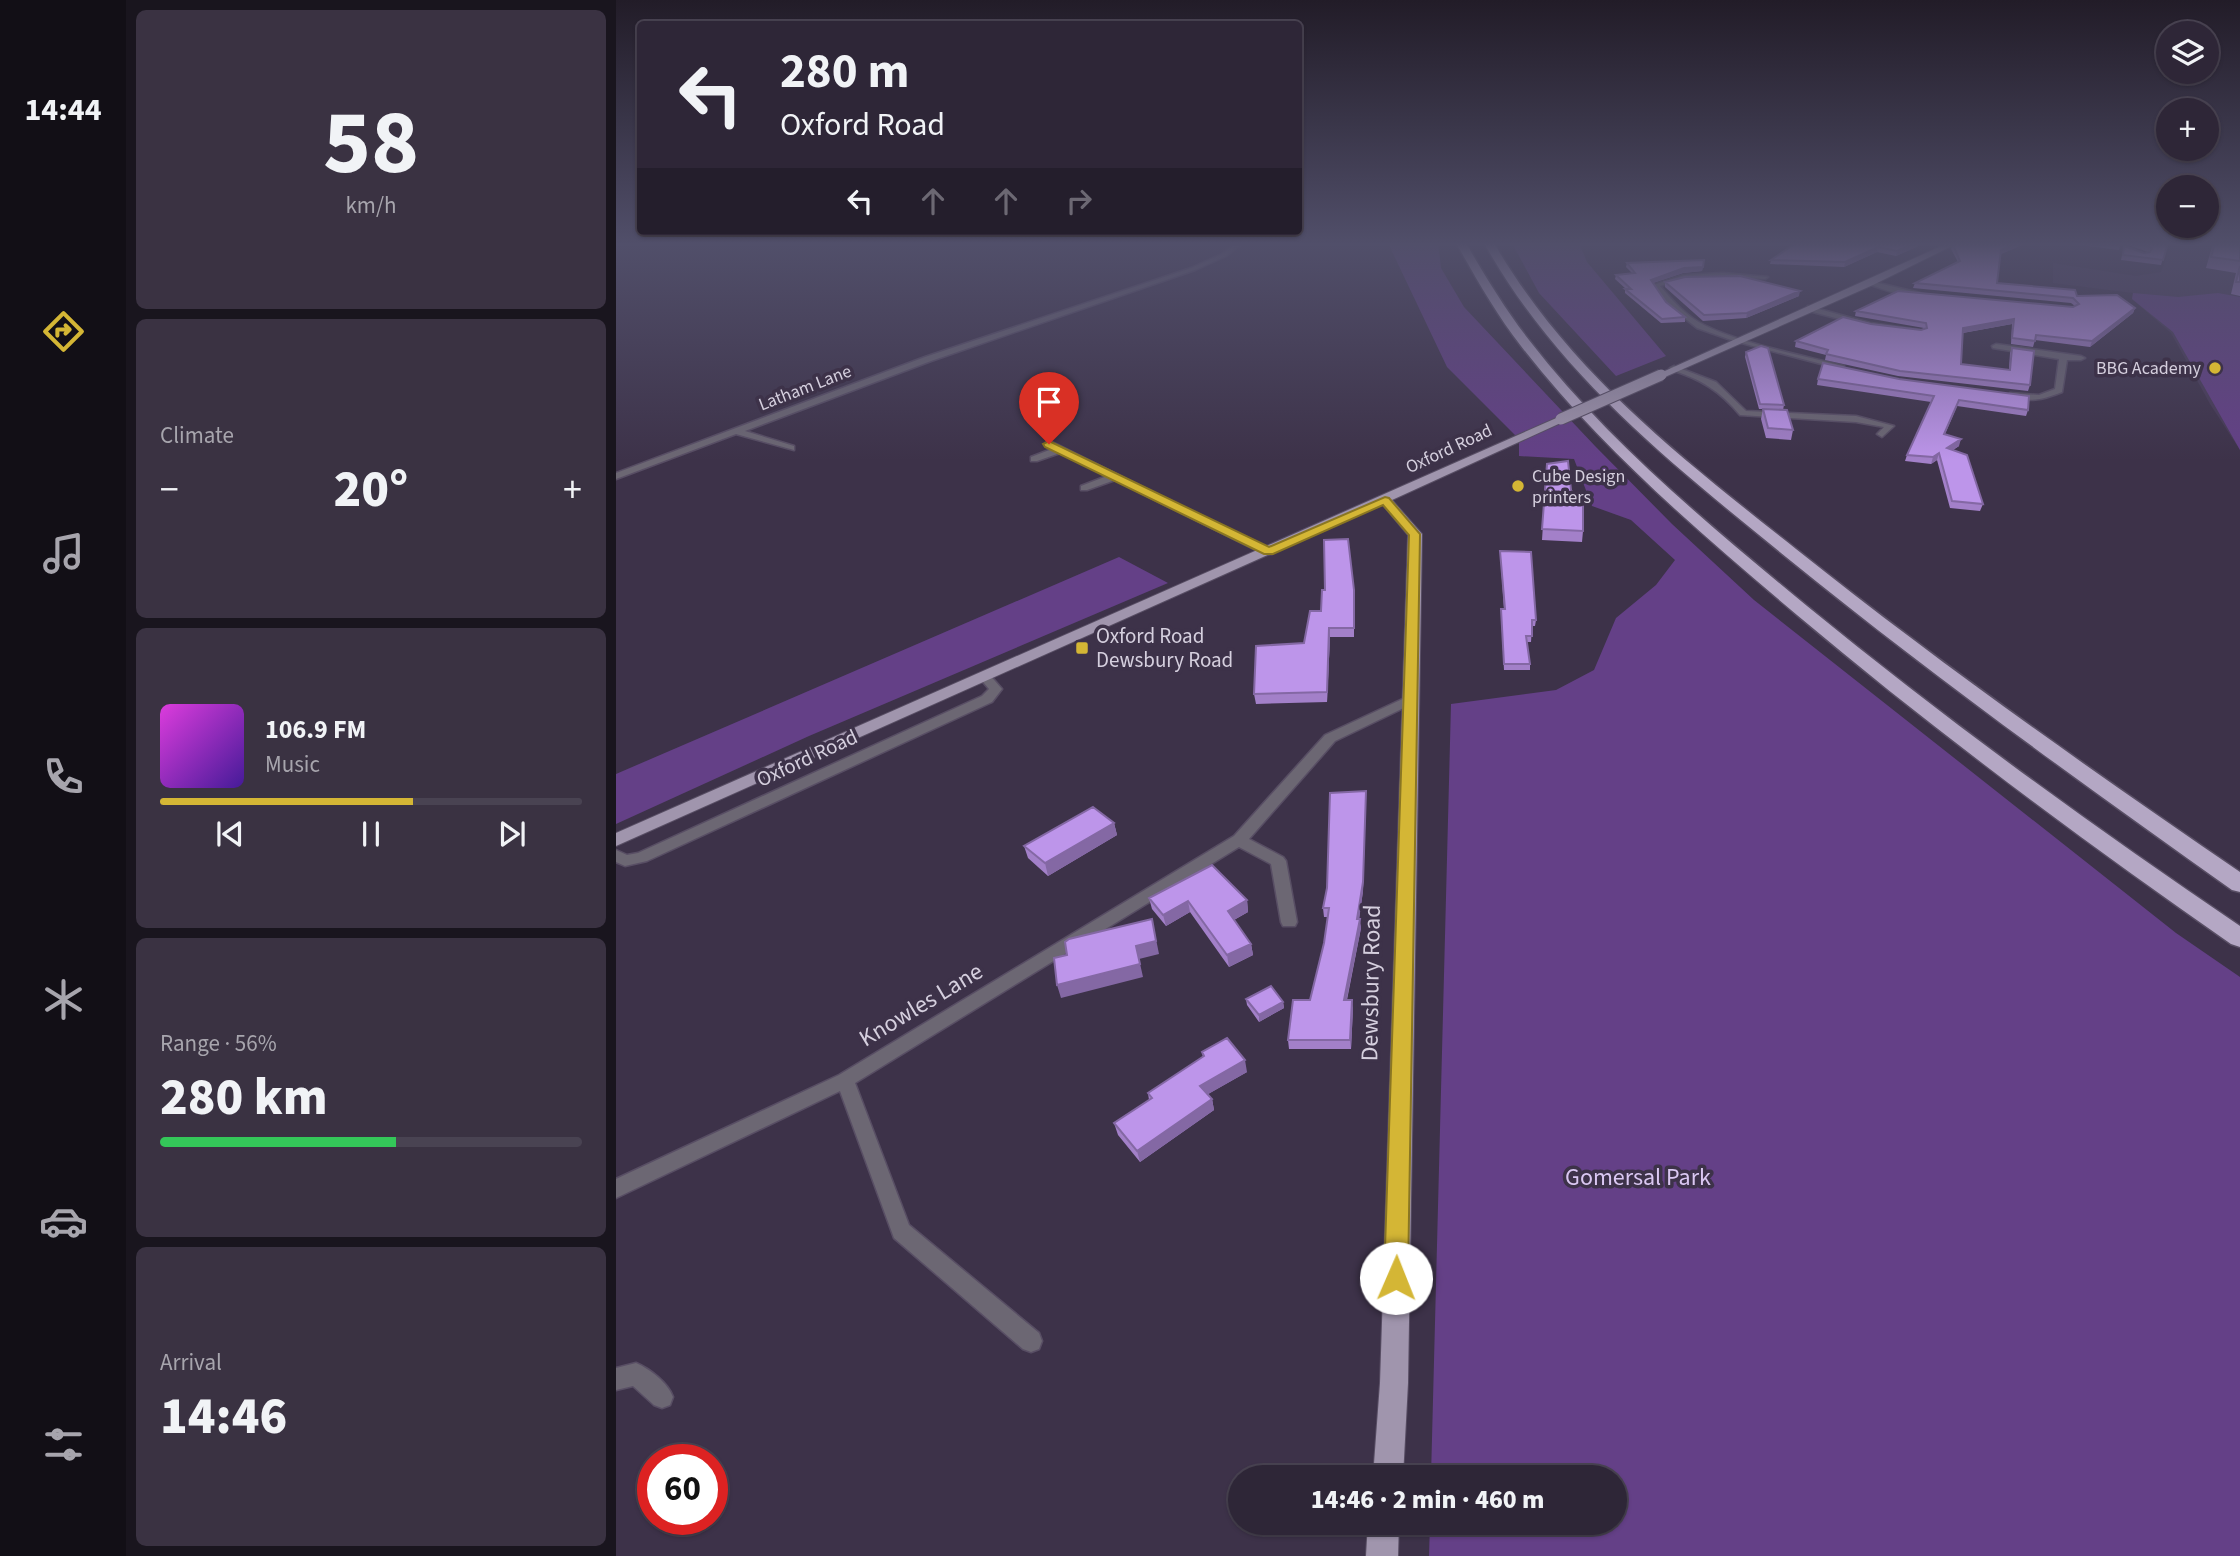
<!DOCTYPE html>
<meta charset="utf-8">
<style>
body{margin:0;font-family:"Source Sans 3",sans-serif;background:#3a3242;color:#f1f3f6;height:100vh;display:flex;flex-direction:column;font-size:26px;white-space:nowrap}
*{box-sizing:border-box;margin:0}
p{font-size:23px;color:#a7a5ad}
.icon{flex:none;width:38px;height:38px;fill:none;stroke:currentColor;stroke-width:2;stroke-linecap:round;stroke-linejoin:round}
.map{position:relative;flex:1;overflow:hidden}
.sheet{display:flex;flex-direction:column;gap:10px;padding:10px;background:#19151e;width:490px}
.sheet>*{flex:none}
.guide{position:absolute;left:21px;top:21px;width:665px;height:214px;border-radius:7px;box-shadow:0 2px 5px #0004,0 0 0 2px #494352;background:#2e2637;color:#f1f3f6;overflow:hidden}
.buttons{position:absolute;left:1540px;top:21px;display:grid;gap:14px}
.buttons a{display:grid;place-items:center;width:63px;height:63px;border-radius:50%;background:#2e2637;box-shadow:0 2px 5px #0004,0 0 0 2px #494352;font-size:35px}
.speed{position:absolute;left:21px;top:1444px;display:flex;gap:14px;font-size:35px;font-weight:700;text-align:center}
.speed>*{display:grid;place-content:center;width:91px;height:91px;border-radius:50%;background:#2e2637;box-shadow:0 2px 5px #0004,0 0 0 2px #494352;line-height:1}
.speed .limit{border:10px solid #d22;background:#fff;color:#111}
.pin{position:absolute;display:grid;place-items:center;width:60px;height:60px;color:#fff;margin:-72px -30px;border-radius:50% 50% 50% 0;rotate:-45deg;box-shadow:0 0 7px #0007}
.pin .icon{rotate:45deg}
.me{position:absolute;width:77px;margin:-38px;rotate:1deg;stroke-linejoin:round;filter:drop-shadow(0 0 5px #0008)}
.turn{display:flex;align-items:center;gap:24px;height:147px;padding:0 28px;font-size:32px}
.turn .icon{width:91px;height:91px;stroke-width:2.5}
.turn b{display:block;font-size:49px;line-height:60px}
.lanes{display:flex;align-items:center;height:66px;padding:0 28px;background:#0003;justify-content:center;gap:35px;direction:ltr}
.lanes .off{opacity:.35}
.big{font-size:52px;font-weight:800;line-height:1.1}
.sheet .tile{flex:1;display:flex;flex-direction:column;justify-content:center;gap:10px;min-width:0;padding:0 24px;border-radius:10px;background:#3a3242}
.sheet .dial{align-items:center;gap:0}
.dial b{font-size:91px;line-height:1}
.song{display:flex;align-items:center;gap:21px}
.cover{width:84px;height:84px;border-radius:10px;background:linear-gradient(135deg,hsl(300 70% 55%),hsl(260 70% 35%))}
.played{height:7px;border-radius:4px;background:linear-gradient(90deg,#d4b635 60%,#494352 60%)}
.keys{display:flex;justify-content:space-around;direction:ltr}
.heat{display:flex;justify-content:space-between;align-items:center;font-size:38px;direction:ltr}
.charge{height:10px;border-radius:5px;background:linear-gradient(90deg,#34c759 56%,#494352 0)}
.trip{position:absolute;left:612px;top:1465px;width:399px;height:70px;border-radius:35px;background:#2e2637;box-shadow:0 2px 5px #0004,0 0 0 2px #494352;font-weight:800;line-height:70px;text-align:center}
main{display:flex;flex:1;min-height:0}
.menu{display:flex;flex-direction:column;width:126px;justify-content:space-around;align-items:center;background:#120f16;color:#a7a5ad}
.menu .icon{width:49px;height:49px}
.menu .on{color:#d4b635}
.menu b{font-size:32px;color:#f1f3f6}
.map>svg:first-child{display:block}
.built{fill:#473a57}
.green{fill:#644087}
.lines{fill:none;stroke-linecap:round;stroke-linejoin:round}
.minor-casing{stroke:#584e64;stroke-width:3}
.primary-casing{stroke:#584e64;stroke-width:2}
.motorway-casing{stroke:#584e64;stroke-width:3}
.minor{fill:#6c6773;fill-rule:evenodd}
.primary{fill:#a095ad;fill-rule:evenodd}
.motorway{fill:#b4a7c4;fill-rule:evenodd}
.primary-bridge-casing{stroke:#584e64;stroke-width:13;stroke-linecap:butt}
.primary-bridge{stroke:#a095ad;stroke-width:11}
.wall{fill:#a380c9}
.shaded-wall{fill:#8468a4}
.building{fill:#bd95ea;stroke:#8468a4;stroke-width:2}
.route{fill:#d4b635;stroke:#8a7622;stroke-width:2}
.poi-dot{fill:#d4b635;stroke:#3d3249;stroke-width:2.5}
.labels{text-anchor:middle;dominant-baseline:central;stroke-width:7;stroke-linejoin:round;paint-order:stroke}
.far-poi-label{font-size:18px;fill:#d5cfde;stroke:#3d3249;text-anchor:end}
.far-street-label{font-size:18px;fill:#d5cfde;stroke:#3d3249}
.poi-label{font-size:21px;fill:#d5cfde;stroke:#3d3249;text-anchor:start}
.street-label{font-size:21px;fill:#d5cfde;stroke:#3d3249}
.near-street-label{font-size:24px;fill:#d5cfde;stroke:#3d3249}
.near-park-label{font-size:24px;fill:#dac7f2;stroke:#3d3249}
</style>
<main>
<nav class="menu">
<b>14:44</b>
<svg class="icon on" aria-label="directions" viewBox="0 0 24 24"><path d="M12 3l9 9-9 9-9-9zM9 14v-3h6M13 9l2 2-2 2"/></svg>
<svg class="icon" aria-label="music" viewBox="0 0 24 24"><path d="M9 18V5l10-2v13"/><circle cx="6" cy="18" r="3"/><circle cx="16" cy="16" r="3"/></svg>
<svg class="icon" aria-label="phone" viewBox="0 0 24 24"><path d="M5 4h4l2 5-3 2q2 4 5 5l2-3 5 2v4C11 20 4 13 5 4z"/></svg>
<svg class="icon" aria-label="climate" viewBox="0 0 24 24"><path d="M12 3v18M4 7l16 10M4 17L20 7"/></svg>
<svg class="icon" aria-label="car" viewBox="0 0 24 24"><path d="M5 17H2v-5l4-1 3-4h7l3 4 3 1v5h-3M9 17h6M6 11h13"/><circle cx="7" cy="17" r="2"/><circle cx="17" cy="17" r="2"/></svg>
<svg class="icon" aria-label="filters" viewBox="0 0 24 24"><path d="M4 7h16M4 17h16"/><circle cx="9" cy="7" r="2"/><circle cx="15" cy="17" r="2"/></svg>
</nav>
<section class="sheet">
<div class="tile dial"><b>58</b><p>km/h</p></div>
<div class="tile"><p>Climate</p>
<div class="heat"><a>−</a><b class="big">20°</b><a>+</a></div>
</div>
<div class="tile">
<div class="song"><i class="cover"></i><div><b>106.9 FM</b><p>Music</p></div></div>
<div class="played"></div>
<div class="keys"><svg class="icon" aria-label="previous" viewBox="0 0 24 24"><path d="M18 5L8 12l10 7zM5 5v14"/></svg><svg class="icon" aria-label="pause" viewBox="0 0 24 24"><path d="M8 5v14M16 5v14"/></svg><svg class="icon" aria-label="next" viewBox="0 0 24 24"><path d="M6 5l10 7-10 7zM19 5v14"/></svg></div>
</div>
<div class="tile"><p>Range · 56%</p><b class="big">280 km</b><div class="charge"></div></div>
<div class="tile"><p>Arrival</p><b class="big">14:46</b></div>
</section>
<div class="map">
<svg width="1624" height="1556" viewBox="0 0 1624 1556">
<rect width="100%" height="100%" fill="#3d3249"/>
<path class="built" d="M1556,243H1624V450L1594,404L1555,333L1516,299L1517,293L1437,283V263L1520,276L1545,272Z"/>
<path class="green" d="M772,243H822L825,268L848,307L979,446L1056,524L1138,600L1560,933L1624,977V1556H813L814,1523L999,1522V1477H815L835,704L940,690L978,670L1000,618L1040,585L1059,560L1015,520L976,506L958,459L903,456V439L831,367Z
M896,243H963L971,262L1050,356L1000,376L923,293Z
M1517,293L1562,297L1602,293L1624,297V450L1557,332L1516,299Z
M503,557L552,583L193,736L0,824V774Z"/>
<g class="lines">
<defs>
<path id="minor" d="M620,243H627L610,256L579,270L315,361L129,431L178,446V450L120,434L0,479V473L309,357L575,268L606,254Z
M1107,273L1152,277L1149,279L1094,277L1068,279L1044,286C1056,300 1071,317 1088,325C1127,344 1185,355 1228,366V370L1118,341L1081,328L1052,305L1037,285L1068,275Z
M1254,281L1304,293C1289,299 1267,289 1252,284Z
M1192,306L1254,323L1304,330L1300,332L1254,327L1189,310Z
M1380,344L1465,356L1469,358L1465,360H1451L1446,392C1429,399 1410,404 1393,395L1394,393L1423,395L1439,389L1443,359L1377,348L1376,346Z
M1058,366L1100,382L1130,411L1240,416L1278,426L1266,437L1261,434L1268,427L1240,422L1124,415C1104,391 1085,379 1055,370L1054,368Z
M430,442H436L657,552L656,554H648L499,480L471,490H465V486L491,476L444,453L421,461H415V457L436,449L430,446Z
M368,672L372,673L386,689L376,702L31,861L9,866L0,862V850L11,855L22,853L366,696L373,689L362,676Z
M793,696L798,697L799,700L798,703L719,741L633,839L667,857L670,861L681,922L679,926H667L665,922L655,864L623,847L239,1083L293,1225L423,1333L426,1341L423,1349L415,1352L407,1349L278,1238L224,1091L0,1198V1179L223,1075L618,836L709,735Z
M20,1363C34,1369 52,1383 57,1397L54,1405L46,1408L38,1405L17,1386L0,1390V1368Z"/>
<path id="primary" d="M1332,243H1342L1257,285L1049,377L1040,375Z
M945,416L950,419L949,421L776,500L806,534L792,1383L787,1477H757L764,1383L792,535L766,504L0,846V833Z
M752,1522H783L782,1556H750Z"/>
<path id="motorway" d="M840,243H850C869,276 889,309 913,340C992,442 1092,524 1191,606C1330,720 1475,825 1624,926V947L1615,944C1466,840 1320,732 1181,615C1083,532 984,448 905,346C880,314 860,278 840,243Z
M868,243H878C953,372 1064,457 1180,549C1323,663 1473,769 1624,872V892L1616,890C1465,783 1314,674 1170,557C1056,464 941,374 868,243Z"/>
</defs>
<use href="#minor" class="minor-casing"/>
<use href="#primary" class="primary-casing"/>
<use href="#motorway" class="motorway-casing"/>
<use href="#minor" class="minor"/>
<use href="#primary" class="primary"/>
<use href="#motorway" class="motorway"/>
<defs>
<path id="primary-bridge" d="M945,419L1045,375"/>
</defs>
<use href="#primary-bridge" class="primary-bridge-casing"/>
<use href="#primary-bridge" class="primary-bridge"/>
</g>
<path class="wall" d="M1180,243H1309L1280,256L1261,252L1228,267L1154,264L1155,260Z
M1340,243H1411L1385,254L1381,283L1461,296L1519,308L1517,313L1474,347L1419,340L1417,347L1395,344L1396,324L1347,333L1345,364L1393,370L1394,353L1396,348L1414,385L1412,391L1282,376L1209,360L1210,355L1179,347L1180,341L1255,324L1305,330L1308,328L1239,316L1240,311L1457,307L1459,306L1455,303L1297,288L1299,283L1342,262L1335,249L1337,245Z
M1448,243H1498L1504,245L1503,250Z
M1506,243H1552L1545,265L1505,260L1508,246L1528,253L1532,252Z
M1597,243H1624V296L1615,294L1620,273L1590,268Z
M1088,260L1086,271L1067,273L1037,283L1050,302L1069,317V322L1045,323L1009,293V289H1010L999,279L1000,275L1016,273L1010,267L1011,263Z
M1049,282L1183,296L1130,318L1087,321L1049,287Z
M1130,352L1168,405L1167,410L1177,430L1175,440L1150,438L1145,419L1147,409H1143L1129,357Z
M1202,379L1412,410L1410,416L1341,406L1329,434L1343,446L1337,450L1367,504L1364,511L1334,508L1321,460L1315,464L1289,461L1291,455L1315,402L1201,385Z
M931,464L955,490L967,531L966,542L926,540Z
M884,551L920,620L919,626H916L915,642H911L914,664V670H888L885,615V609H888Z
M738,599V637H714L711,702L640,704L638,694L688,643L705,611Z
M750,800L747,891L743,919L745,928L731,1000L737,1008L735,1049H673L672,1040L694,1000L708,943L712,917H708L707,908Z
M498,823L501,835L432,876L412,858L408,846Z
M533,898L631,900L632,912L618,920L635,944L637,955L613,967L574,912L550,926L536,909Z
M630,999L667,1002L668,1008L643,1022L631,1005Z
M586,1052L631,1072L592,1094L596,1099L598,1110L524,1162L502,1135L498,1123L533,1100L532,1093L587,1057Z"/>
<path class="shaded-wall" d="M1300,243H1309L1280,256L1281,251Z
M1402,243H1411L1384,254L1385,250Z
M1262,247L1261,252L1228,267L1229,262Z
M1087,267L1086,271L1067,273L1034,284L1035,280L1068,268Z
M1184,291L1183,296L1130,318L1131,313Z
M1519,308L1517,313L1474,347L1476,341Z
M1398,319L1396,324L1346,333L1347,328Z
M1345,439L1343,446L1329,455L1331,448Z
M1323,453L1321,460L1315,464L1317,457Z
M713,628L714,637L711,702V692Z
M750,791L747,891L742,927L741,919Z
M498,823L501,835L432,876L429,863Z
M631,900L632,912L614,922L612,911Z
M572,901L574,912L550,926L547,915Z
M536,919L543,954L523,959L527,977L445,998L441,985L520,946Z
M744,919L745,928L729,1008L728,1000Z
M635,944L637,955L613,967L611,955Z
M736,1000L737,1008L735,1049L734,1040Z
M667,1002L668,1008L643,1022V1015Z
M629,1060L631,1072L587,1097L584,1086Z
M596,1099L598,1110L524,1162L521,1151Z"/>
<path class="building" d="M1180,243H1300L1281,251L1262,247L1229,262L1155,260Z
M1340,243H1402L1385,250L1381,283L1459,290L1461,296L1501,295L1519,308L1476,341L1420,335L1419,341L1396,338L1398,319L1347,328L1345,364L1394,370L1396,348L1418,351L1414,385L1284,371L1210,354L1212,350L1180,341L1227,317L1255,324L1305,330L1311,328L1310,323L1240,311L1282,291L1457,307L1463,304L1457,298L1299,283L1344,261L1337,245Z
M1484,243H1498L1504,245Z
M1521,243H1552L1547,260L1507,255L1508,246L1528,253L1534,252L1536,248Z
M1599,243H1624V261L1595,257Z
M1088,260L1087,267L1068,268L1035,280L1050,302L1069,317L1046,319L1009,289H1015L1000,275L1019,273L1011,263Z
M1624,266V282H1620Z
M1124,276L1184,291L1131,313L1088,315L1049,282L1069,277Z
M1145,346L1152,348L1168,405L1144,404L1130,352Z
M1207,363L1283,379L1413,396L1412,410L1343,400L1328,434L1345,439L1331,448L1351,455L1367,504L1336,501L1323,453L1317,457L1291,455L1318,396L1202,379Z
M1147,409L1171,410L1177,430L1152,428Z
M952,461L955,490L967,505V531L926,529L931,464Z
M732,539L738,590V628H713L711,692L638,694L640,646L688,643L694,611H705L706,590H709L708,540Z
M884,551L915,552L920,620H916V636H910L914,664H888L885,609H889Z
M750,791L747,882L741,919H744L728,1000H736L734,1040H672L677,1000H694L708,943L713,908H707L711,888L714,793Z
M477,807L498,823L429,863L408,846Z
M596,865L631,900L612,911L635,944L611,955L572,901L547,915L533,898Z
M536,919L540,941L520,946L524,964L441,985L438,958L451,955L449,942L453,939Z
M655,986L667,1002L643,1015L630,999Z
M611,1038L629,1060L584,1086L596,1099L521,1151L498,1123L536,1098L532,1093L588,1056L586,1052Z"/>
<linearGradient id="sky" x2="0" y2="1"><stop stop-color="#221c28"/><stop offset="0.53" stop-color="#514f6a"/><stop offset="1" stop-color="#514f6a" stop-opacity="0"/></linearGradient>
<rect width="1624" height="461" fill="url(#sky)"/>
<path class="route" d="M433,441L653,547L769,497L773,498L804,534L792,1278L789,1287L780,1290L771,1287L768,1278L793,535L767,505L657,554H648L429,447L427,444Z"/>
<g class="poi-dot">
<circle cx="1599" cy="368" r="7"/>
<circle cx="902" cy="486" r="7"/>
<rect x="459" y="641" width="14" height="14" rx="3.5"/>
</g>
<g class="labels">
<g class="far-poi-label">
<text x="1585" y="368">BBG Academy</text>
<text x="916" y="476" text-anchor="start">Cube Design<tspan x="916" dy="21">printers</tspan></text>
</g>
<g class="far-street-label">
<text transform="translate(189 388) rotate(-21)">Latham Lane</text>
<text transform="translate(833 449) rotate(-25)">Oxford Road</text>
</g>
<g class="poi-label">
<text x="480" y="636">Oxford Road<tspan x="480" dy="24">Dewsbury Road</tspan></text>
</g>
<g class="street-label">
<text transform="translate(191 758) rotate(-25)">Oxford Road</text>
</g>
<g class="near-street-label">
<text transform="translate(755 983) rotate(-89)">Dewsbury Road</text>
<text transform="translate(305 1005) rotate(-31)">Knowles Lane</text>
</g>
<g class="near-park-label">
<text x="1022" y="1177">Gomersal Park</text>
</g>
</g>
</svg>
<div class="buttons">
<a><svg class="icon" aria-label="layers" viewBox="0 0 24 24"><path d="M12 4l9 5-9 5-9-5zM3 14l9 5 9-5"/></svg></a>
<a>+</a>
<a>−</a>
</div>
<div class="speed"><div class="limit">60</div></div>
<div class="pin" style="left:433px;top:444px;background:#d93025"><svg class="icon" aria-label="arrive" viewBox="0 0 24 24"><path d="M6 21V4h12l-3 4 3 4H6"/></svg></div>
<svg class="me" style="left:780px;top:1278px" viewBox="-20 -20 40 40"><circle r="19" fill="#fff"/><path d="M0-13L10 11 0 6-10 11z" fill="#d4b635"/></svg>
<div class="trip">14:46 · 2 min · 460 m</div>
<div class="guide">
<div class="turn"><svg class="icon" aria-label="left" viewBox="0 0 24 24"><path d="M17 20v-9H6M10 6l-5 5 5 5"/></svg><div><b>280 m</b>Oxford Road</div></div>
<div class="lanes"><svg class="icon" aria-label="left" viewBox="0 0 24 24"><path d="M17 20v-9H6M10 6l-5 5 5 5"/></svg><svg class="icon off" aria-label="ahead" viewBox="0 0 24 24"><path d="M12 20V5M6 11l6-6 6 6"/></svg><svg class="icon off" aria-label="ahead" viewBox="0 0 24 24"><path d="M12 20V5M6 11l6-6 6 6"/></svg><svg class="icon off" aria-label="right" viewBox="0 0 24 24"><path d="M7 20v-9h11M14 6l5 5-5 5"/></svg></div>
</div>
</div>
</main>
